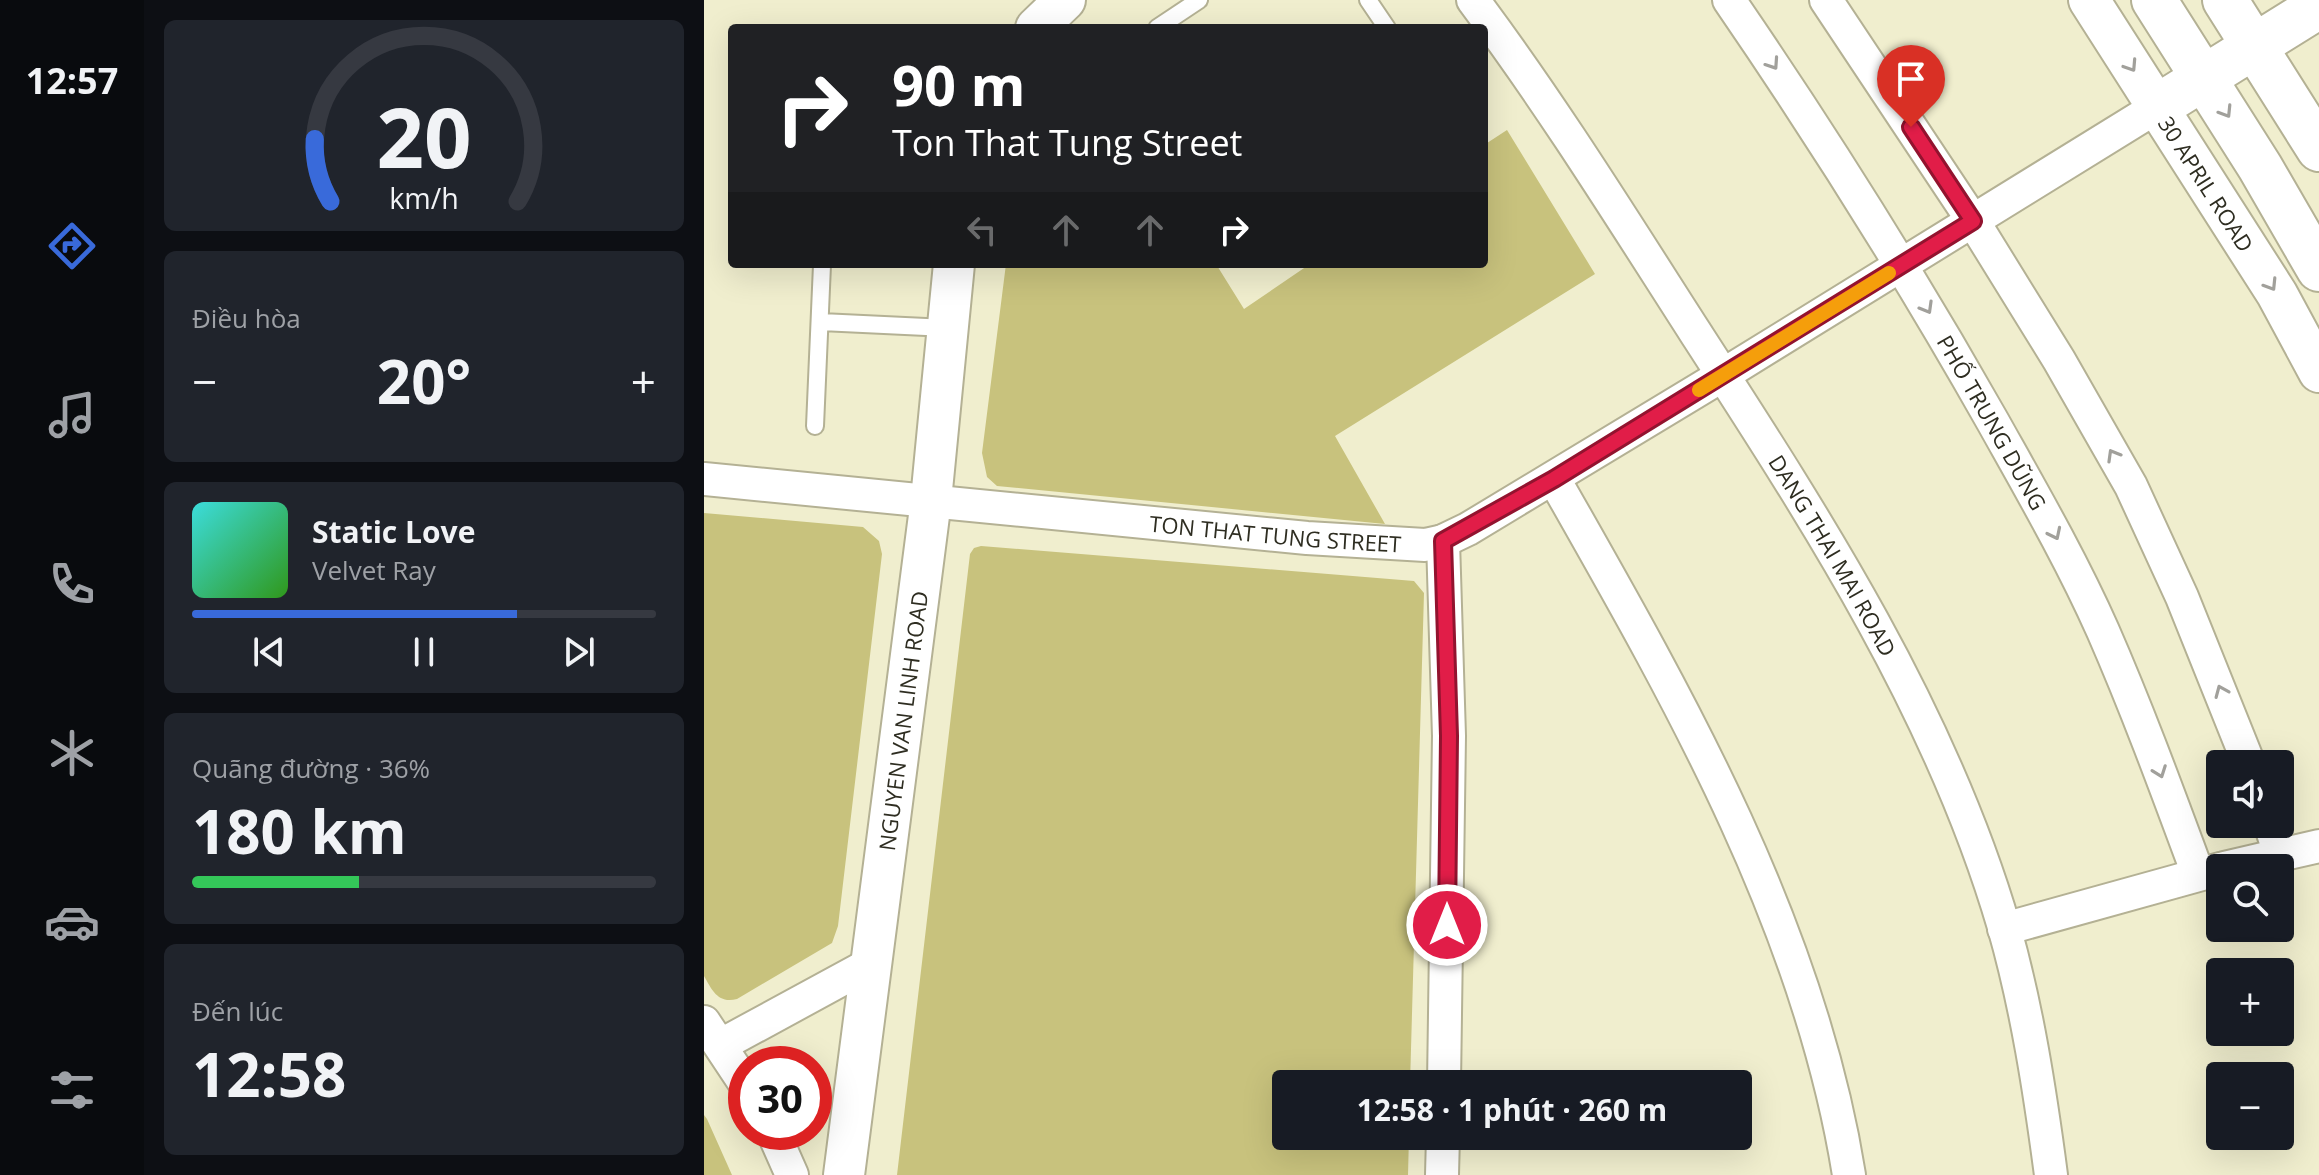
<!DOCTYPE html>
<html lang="vi">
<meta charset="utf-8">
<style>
body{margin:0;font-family:"Open Sans",sans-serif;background:#20242c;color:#f1f3f6;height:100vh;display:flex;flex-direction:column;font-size:30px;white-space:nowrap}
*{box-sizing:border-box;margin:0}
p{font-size:26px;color:#9ea1a6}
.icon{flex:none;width:44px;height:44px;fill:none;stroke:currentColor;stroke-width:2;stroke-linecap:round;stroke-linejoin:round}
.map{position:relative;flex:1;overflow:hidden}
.panel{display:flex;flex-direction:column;gap:20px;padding:20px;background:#0d0f14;width:560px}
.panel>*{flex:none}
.guide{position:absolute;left:24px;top:24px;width:760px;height:244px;border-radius:8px;box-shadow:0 8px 32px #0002;background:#202124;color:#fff;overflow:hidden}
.tools{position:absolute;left:1502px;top:750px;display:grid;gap:16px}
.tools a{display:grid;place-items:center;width:88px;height:88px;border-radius:8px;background:#171b24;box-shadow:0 8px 32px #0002;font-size:40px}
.speed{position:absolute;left:24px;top:1046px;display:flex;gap:16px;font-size:40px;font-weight:700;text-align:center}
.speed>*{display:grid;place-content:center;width:104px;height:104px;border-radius:50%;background:#171b24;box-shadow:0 8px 32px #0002;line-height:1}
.speed .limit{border:12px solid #d22;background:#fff;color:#111}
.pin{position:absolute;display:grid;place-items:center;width:68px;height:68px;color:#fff;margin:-82px -34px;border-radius:50% 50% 50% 0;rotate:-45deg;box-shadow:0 0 8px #0007}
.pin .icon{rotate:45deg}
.me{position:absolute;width:88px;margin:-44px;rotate:0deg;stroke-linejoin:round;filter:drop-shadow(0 0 6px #0008)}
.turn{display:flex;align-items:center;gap:28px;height:168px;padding:0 32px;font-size:36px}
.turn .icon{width:104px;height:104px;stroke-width:2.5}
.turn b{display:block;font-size:56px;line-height:68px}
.lanes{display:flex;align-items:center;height:76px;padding:0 32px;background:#0003;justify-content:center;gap:40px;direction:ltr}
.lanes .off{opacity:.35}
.big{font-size:60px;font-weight:700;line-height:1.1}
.panel .card{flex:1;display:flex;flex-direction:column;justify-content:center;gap:12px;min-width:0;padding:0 28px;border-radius:12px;background:#20242c}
.panel .dial{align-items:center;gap:0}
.dial svg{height:208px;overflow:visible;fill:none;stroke:#363941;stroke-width:7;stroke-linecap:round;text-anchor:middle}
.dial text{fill:#f1f3f6;stroke:none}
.song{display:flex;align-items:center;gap:24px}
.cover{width:96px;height:96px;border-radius:12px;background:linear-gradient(135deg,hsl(180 70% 55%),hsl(110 70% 35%))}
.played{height:8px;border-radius:4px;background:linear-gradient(90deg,#396ada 70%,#363941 70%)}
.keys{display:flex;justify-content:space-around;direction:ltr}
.heat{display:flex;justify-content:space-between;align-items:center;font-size:44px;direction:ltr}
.charge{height:12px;border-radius:6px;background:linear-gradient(90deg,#34c759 36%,#363941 0)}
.trip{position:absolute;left:568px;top:1070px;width:480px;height:80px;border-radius:8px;background:#171b24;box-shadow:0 8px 32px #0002;font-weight:700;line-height:80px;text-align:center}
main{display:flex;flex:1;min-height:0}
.tabs{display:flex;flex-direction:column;width:144px;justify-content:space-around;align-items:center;background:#090b0e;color:#9ea1a6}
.tabs .icon{width:56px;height:56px}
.tabs .current{color:#396ada}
.tabs b{font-size:36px;color:#f1f3f6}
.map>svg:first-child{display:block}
.green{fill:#c8c27d}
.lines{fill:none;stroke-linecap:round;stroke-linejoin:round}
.service-casing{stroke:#b4b194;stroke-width:20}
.minor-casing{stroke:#b4b194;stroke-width:36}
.tertiary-casing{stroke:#b4b194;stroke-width:44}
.trunk-casing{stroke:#b4b194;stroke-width:48}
.service{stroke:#fff;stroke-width:16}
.minor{stroke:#fff;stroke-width:32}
.tertiary{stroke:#fff;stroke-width:40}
.trunk{stroke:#fff;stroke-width:44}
.oneway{stroke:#a1a09b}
.route-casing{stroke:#92132f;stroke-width:20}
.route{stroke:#e11d48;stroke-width:14}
.slow{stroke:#f59e0b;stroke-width:14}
.labels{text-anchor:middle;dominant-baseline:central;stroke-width:6;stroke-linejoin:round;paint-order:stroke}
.street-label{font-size:22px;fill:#2e2d21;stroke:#fff}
</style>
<main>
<nav class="tabs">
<b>12:57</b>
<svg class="icon current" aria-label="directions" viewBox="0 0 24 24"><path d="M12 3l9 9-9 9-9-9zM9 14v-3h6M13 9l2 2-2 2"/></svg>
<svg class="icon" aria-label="music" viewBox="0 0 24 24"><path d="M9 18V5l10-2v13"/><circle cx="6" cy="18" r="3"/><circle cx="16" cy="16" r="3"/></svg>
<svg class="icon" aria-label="phone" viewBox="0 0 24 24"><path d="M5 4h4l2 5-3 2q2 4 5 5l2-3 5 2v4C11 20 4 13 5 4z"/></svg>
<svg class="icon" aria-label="climate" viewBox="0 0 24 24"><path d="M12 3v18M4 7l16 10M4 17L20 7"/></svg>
<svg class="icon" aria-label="car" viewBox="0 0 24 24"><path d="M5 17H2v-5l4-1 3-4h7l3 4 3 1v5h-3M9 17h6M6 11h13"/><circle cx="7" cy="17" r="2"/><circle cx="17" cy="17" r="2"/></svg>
<svg class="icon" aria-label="filters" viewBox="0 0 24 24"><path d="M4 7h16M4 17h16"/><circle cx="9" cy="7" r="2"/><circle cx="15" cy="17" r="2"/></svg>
</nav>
<section class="panel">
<div class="card dial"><svg viewBox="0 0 100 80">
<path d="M14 69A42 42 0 1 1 86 69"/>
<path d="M14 69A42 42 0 0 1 8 45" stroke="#396ada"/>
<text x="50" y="56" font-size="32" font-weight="700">20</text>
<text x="50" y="72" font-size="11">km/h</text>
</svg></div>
<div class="card"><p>Điều hòa</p>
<div class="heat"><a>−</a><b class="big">20°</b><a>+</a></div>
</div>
<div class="card">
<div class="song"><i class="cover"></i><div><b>Static Love</b><p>Velvet Ray</p></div></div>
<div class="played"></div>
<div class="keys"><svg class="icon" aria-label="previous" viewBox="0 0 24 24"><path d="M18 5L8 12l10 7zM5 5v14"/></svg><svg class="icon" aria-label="pause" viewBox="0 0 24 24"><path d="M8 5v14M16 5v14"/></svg><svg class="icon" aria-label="next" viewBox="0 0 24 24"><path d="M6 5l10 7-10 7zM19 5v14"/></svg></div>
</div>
<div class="card"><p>Quãng đường · 36%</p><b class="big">180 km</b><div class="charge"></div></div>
<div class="card"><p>Đến lúc</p><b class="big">12:58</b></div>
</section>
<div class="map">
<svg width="1615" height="1175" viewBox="0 0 1615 1175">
<rect width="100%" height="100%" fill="#f0eece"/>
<path class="green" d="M803,130L891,274L631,436L681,524L293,486L283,477L278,453L302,264H512L540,309L606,264H780V145Z
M0,513L159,527L175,541L178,554L134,926L128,943L33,999C14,1004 8,990 0,976Z
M277,546L710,581L720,593L706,1084H582V1136H705L704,1175H193L266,554L270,548Z
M0,1115L3,1119L28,1175H0Z"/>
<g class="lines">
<defs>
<path id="service" d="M664,0L683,28
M453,28L495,0
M117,322L243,328
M111,426L118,265"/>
<g id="minor">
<path id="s1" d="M769,0C849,107 919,220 991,332C1112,519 1237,711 1300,927C1323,1007 1336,1092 1347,1175"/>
<path id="s2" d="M1025,0C1119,137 1207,277 1289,422C1327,490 1367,559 1399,631C1434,711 1464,793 1494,874"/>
<path d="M1122,0L1269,221L1355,360L1427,486L1478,597L1545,764"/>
<path id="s3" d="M0,479L603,538L721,545L739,541L764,529L1019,375L1453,107"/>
<path d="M850,479C974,697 1105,924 1145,1175"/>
<path d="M739,541L745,736L740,1084"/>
<path d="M1566,824L1576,854"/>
<path d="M1520,868L1615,846"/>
<path d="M1300,929L1516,869"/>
<path d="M0,1022L42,1085"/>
<path d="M17,1045L166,964"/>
<path d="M69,1132L88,1175"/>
<path d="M738,1175L739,1136"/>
</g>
<g id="tertiary">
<path id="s4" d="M1385,0L1573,294L1615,372"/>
<path d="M332,28L361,0"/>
<path id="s5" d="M140,1175L227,500L250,264"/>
</g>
<path id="trunk" d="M1450,0L1556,167L1615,269
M1521,0L1615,149
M1453,107L1607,11"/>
</defs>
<use href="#service" class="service-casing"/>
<use href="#minor" class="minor-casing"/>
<use href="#tertiary" class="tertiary-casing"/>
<use href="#trunk" class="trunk-casing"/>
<use href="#service" class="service"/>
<use href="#minor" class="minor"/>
<use href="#tertiary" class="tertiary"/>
<use href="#trunk" class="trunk"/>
</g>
<defs><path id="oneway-chevron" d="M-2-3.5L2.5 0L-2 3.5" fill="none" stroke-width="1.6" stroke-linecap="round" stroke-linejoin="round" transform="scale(2)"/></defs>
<g class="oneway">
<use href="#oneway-chevron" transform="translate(1069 64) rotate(56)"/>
<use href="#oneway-chevron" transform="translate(1427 66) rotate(57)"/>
<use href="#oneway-chevron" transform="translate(1522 112) rotate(58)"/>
<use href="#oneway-chevron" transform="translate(1567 285) rotate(58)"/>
<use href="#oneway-chevron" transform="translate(1223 308) rotate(60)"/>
<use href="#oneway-chevron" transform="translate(1409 455) rotate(-120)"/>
<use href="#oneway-chevron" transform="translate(1351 534) rotate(64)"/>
<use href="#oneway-chevron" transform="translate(1517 691) rotate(-113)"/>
<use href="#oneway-chevron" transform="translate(1456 772) rotate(70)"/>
</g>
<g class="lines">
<defs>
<path id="route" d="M743,925L745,736L739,541L850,479L1269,221L1207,127"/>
</defs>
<use href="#route" class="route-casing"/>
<use href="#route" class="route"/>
<path class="slow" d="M995,390L1185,273"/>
</g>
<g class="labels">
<g class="street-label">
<text stroke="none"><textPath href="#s4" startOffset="218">30 APRIL ROAD</textPath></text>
<text stroke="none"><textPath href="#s2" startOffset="498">PHỐ TRUNG DŨNG</textPath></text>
<text stroke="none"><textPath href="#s3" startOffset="574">TON THAT TUNG STREET</textPath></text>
<text stroke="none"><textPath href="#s1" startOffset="662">DANG THAI MAI ROAD</textPath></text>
<text stroke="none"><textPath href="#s5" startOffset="458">NGUYEN VAN LINH ROAD</textPath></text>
</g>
</g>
</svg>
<div class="tools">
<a><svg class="icon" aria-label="sound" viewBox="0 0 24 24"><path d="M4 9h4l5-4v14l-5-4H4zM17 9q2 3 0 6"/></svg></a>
<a><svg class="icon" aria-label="search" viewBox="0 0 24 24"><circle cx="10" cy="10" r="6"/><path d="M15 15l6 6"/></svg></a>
<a>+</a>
<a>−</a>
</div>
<div class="speed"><div class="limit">30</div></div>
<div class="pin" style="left:1207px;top:127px;background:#d93025"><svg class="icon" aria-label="arrive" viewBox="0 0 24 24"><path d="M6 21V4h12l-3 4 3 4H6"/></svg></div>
<svg class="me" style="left:743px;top:925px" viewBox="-20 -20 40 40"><circle r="17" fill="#e11d48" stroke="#fff" stroke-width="3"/><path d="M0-11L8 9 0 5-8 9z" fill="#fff"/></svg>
<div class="trip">12:58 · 1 phút · 260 m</div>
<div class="guide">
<div class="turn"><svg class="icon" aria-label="right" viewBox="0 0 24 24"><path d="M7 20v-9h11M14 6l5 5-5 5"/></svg><div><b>90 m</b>Ton That Tung Street</div></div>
<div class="lanes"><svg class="icon off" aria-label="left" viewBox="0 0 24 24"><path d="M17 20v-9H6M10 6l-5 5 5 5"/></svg><svg class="icon off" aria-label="ahead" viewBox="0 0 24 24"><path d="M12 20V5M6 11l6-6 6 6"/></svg><svg class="icon off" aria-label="ahead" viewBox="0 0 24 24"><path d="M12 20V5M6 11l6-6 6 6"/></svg><svg class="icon" aria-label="right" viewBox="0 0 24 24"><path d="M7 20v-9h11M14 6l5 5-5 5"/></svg></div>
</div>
</div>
</main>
